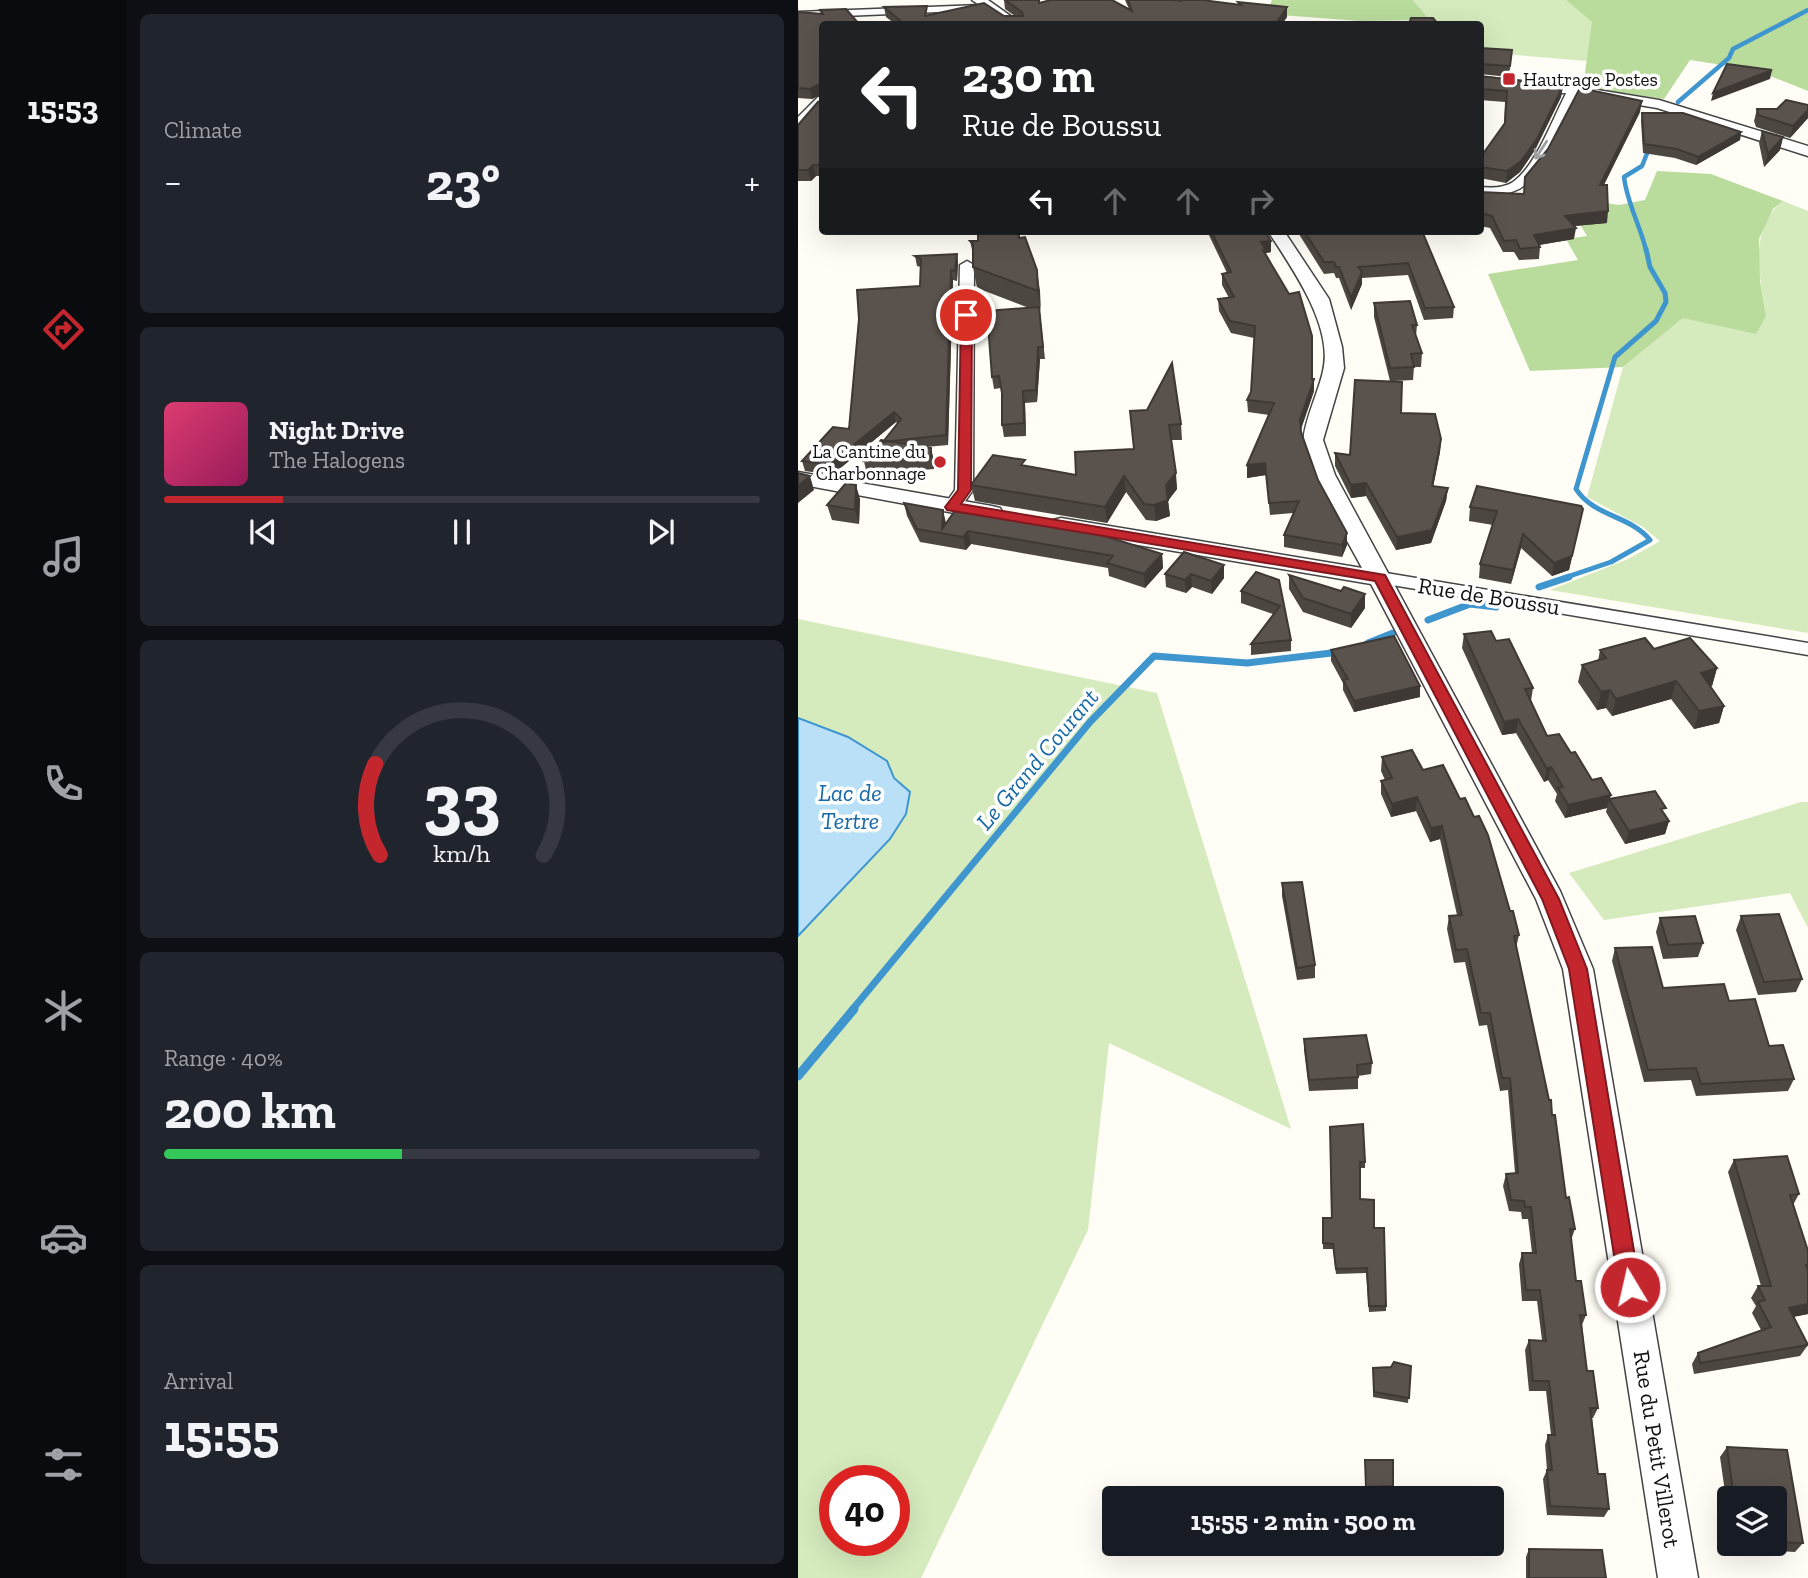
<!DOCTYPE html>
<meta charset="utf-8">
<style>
body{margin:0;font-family:"Zilla Slab",serif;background:#20242c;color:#f1f3f6;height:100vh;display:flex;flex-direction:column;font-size:26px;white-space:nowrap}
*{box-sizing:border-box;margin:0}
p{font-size:23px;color:#9ea1a6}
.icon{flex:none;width:38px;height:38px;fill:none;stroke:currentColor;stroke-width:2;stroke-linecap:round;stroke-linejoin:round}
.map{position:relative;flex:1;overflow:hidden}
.drawer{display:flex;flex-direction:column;gap:14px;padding:14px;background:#0d0f14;width:672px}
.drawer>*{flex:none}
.banner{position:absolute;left:21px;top:21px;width:665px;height:214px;border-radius:7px;box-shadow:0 7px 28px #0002;background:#202124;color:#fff;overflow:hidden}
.controls{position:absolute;left:919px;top:1486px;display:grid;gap:14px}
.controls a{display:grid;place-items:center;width:70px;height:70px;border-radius:7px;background:#171b24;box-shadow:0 7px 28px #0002;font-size:35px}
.speed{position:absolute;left:21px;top:1465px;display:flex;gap:14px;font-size:35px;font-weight:700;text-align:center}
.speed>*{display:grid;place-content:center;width:91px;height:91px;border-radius:50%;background:#171b24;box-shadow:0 7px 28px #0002;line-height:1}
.speed .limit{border:10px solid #d22;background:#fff;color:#111}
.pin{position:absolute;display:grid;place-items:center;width:60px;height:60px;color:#fff;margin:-30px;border:4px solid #fff;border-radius:50%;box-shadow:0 2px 7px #0007}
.me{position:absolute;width:77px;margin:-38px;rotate:351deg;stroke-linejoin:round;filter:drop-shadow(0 0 5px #0008)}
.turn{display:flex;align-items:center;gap:24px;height:147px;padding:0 28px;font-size:32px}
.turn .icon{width:91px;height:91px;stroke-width:2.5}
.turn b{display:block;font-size:49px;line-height:60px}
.lanes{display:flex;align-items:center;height:66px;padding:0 28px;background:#0003;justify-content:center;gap:35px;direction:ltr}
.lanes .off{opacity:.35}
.big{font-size:52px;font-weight:700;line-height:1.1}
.drawer .widget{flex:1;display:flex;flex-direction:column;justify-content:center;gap:10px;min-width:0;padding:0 24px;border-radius:10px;background:#20242c}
.drawer .dial{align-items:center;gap:0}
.dial svg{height:182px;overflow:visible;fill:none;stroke:#363941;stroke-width:7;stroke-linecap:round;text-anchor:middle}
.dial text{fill:#f1f3f6;stroke:none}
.song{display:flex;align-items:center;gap:21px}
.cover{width:84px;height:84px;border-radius:10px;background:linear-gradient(135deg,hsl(340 70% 55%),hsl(330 70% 35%))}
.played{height:7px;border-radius:4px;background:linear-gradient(90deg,#c4262e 20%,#363941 20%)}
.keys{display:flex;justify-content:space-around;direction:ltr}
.heat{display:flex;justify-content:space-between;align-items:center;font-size:38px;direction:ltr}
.charge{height:10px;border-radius:5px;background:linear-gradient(90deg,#34c759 40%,#363941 0)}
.trip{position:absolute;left:304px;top:1486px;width:402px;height:70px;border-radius:7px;background:#171b24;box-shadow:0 7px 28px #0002;font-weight:700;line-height:70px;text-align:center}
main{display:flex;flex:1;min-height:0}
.menu{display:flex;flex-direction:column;width:126px;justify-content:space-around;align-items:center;background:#090b0e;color:#9ea1a6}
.menu .icon{width:49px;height:49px}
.menu .current{color:#c4262e}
.menu b{font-size:32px;color:#f1f3f6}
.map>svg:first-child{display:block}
.green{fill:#d5ebbd;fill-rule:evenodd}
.forest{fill:#b9dc9c}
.water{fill:#b9e0f7;stroke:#3f96cf;stroke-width:2}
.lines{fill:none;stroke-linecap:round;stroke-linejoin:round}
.stream-far3{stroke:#3f96cf;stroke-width:4.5}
.stream-far2{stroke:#3f96cf;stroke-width:5}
.stream-far1{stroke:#3f96cf;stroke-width:7}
.stream{stroke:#3f96cf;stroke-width:9}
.minor-casing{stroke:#444;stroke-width:3}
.tertiary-casing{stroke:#444;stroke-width:3}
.minor{fill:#fff;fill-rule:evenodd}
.tertiary{fill:#fff;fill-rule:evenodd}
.wall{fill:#4d4742}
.shaded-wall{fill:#3f3936}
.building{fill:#5a524d;stroke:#3f3936;stroke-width:2}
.oneway{stroke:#a0a0a0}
.route{fill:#c4262e;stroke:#7f191e;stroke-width:2}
.poi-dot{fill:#c4262e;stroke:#fff;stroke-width:2.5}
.labels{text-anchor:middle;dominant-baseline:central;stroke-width:7;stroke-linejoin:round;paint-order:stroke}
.far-poi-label{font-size:19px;fill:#111;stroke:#fff;text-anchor:start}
.street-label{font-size:23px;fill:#111;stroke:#fff}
.water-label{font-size:24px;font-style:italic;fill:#1768a6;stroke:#fff}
</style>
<main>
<nav class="menu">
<b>15:53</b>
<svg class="icon current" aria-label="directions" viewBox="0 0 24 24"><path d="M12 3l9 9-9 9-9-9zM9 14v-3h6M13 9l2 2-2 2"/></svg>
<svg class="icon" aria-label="music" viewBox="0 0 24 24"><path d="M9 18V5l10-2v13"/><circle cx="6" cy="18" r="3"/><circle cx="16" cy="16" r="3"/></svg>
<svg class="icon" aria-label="phone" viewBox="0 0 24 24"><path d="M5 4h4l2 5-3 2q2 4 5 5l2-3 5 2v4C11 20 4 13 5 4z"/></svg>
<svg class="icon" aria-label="climate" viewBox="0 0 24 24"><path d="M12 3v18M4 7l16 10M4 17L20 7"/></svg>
<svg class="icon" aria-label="car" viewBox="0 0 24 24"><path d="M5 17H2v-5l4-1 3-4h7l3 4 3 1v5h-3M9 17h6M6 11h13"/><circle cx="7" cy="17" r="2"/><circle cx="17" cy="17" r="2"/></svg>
<svg class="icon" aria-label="filters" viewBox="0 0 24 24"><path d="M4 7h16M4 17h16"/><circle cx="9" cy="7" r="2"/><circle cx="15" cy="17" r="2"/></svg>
</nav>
<section class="drawer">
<div class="widget"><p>Climate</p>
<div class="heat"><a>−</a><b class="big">23°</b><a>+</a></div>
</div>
<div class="widget">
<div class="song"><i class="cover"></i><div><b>Night Drive</b><p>The Halogens</p></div></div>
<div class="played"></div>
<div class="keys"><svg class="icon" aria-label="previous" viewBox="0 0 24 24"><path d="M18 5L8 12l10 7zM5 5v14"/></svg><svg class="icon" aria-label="pause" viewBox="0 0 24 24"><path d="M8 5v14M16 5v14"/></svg><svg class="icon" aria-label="next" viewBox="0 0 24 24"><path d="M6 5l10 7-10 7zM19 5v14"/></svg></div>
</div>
<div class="widget dial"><svg viewBox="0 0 100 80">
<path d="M14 69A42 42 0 1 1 86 69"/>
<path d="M14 69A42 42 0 0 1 12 29" stroke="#c4262e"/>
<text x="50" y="56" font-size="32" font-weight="700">33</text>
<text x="50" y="72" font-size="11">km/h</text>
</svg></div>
<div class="widget"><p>Range · 40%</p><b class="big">200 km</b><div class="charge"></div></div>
<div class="widget"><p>Arrival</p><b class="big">15:55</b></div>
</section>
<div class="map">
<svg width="1010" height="1578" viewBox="0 0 1010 1578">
<rect width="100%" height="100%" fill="#fffdf5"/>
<path class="green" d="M615,0H768L795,22L789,61L683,52L682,24H636Z
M985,201L1010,211V633L752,590L830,559L862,541L845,527L789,497L825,367L885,318L968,316C962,277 950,229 985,201Z
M0,619L359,693L493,1129L311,1043L290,1230L123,1578H0V936L92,839L96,778L89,760L50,737L0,718ZM37,1480H96V1540H37Z
M1003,802H1010V928L992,893L806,920L771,873Z"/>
<path class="forest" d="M474,0H615L632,20L562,21L468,14Z
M768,0H1010V91L957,70L892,60L866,99L785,87L794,22Z
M859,171L913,174L985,201L975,209L961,239L962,281L968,316L958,334L885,318L825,367L732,371L690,274L780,260L768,239L789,236L765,196L821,205L847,200Z"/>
<path class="water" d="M0,718L50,737L89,761L96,778L112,792L108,814L92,839L0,936Z"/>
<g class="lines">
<path class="stream-far3" d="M880,102L931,58L935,49L1010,10
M848,250C842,225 829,203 826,177L844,166L852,146"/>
<path class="stream-far2" d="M766,578L813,562L852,540C832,515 796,517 778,489L817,357L858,321L868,302L867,293L852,267L848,249"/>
<path class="stream-far1" d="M741,587L771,577
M630,620L672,604L698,607
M570,643L595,633
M54,1010L292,722L356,656L449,663L542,652"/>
<path class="stream" d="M0,1076L56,1009"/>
<defs>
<path id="minor" d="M182,5L187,8L186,10L0,18V12Z
M771,88L781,90C772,113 742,178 721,189C709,195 695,196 682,195V187C693,188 706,188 715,182C740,164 756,114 771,88Z
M20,97H24V106L0,128V117Z
M169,261L176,265L175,490L160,511L154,512L145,507L157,490L162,265Z
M582,572L1010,643V655L576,582L573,578Z"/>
<path id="tertiary" d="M174,0H190L224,24H209Z
M682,77L775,86L861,100L1010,146V156L859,108L775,94L682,85Z
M470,231H486L531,299L544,347L546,368L525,440L537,475L762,891L795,969L900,1578H860L765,969L738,899L573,584L263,532L255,530L252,525L255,520L263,518L564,568C545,531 512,484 506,443C503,429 522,388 525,371C536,326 493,267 470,231Z
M0,472L194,506L202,508L205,513L202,518L194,520L0,484Z"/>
</defs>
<use href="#minor" class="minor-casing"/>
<use href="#tertiary" class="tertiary-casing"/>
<use href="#minor" class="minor"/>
<use href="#tertiary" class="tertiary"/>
</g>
<path class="wall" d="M206,0H242V3L331,9L327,0H376L440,5V2L489,17L484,24H97L88,17L86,7L131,15L217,16L207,9Z
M48,9L24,24V95V94L14,99L0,98V12L23,14L22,10Z
M682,48L714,50L711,77L682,74Z
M682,76L765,86L763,97L737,150L722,172L708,183L682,178V158L706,124L707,102L682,100Z
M24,101V173L23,176H18L13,181H0V125Z
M1010,105V118L992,138L958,127L956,121L959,109H979Z
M842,112L806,185L809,223L776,226V239L741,245L742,247L741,259L721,260L716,252H705L692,228L682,226V192L725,194Z
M844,113L943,132L942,140L898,165L877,158L845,153L843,121Z
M964,131L985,137L982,150L966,167L961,143Z
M180,231H222V238L242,291V312L247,359H242L239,402L227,403L228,436L206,437L204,425L203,388L196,389L194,377L231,308L179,288L175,267V254L172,241H180Z
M400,231H467L473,241V252L468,253V255L514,379L516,391L503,429V432L520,480L549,545L544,557L486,547V535L495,513L472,515L468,475L449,478V465L471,415L450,412L449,400L453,392L456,338L433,333L421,311L420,299L431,298L424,285V274L429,273L409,231L401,232Z
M499,231H624L656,307L655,318L626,320L610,275L564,278V284L553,310L541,278H538L536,273L526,274Z
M159,254L160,263L159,281L155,280L150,445L128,447L133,448L136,462V469L69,475L66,461L86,441L100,424L98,422L34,475L7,471L4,461L51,429L61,319L122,286L123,267L119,266L117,256Z
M576,303L619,325L618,336L624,353L623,367H616L615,380L596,381L603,413L643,439L642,452L635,486L650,488L648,501L633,543L598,550L568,496L553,498L537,466V453L552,455L592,381L576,317Z
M349,410L383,424L384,440H373L379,489L370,500L372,516L358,521L348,520L328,492L309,523L177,501L173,485L228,466L278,475L336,449Z
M62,499L61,524L34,520L29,505Z
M106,503L148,524L297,528L298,533L364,554L365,568L347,588L311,576L310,568L173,544L168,550L122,542L109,516Z
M672,507L782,523L771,570L754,576L723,548L713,584L681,578L682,564L695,525L671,521Z
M426,565V578L414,594L394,587L388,593L368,587L367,574Z
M491,575L567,608L553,628L505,612L491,589Z
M481,580L493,640V651L453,655V644L475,614L443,603V591Z
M666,634L698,641L735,688L733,701L749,736L773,753L794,780L812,799L867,814L871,821L867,834L827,844L808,812L809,808L767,818L757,801L759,794L750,780L746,782L718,733L704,735L664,648Z
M856,649L919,668L914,686H912L926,706L921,723L896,729L873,699L814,716L808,708L799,710L780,682L784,665L800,661L802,650Z
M533,650L622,697L556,712L545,690V683L533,661Z
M584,757L625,770L712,911L721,935L718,948L754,1115L768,1198L777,1229L773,1240L778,1281L788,1315L784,1325L789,1371L800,1408L795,1418H794L800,1474L811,1509L806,1517L749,1515L745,1479L749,1470L747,1445L750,1435H753L748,1391H731L727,1350L731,1340H744L739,1301H724L721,1264L724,1253H734L730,1219H724L723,1212L711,1211L705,1186L708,1174L717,1173L710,1090L702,1091L689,1025L681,1026L667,962L656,963L649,929L651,916L659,915L642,839L632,842L618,811L593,817L583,794V781L587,780L583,771Z
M484,883L517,965V978L499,980L484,896Z
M943,916L1004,979L998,992L960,995L938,930Z
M862,918L905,943L900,957L865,959L858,932Z
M817,948L865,988L931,1001L971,1046L996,1079L990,1091L898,1096L893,1080L846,1082L814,961Z
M506,1039L574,1063L573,1074L560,1076V1089L511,1091L506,1050Z
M532,1127L567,1162V1168H562V1199L576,1228L588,1306V1311L571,1312L568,1273L538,1274L535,1249H525V1218H533Z
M936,1160L1001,1194L995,1205L1010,1251V1314L995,1317L1010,1345L1002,1356L896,1374L894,1364L900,1353L963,1330L954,1313L958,1306L953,1298L960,1286H963L930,1172Z
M613,1366L610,1403L575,1397V1368Z
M929,1447L989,1450L1005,1543L997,1552L935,1548L934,1544H976V1498H931V1520L922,1457Z
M567,1460L595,1486L594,1491L568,1492Z
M731,1549L808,1578H728V1557Z"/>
<path class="shaded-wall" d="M489,7V17L484,24H478Z
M974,70L972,79L913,101L915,93Z
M22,84L24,94L14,99L12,89Z
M765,86L763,97L737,150L722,172L708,183L709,171Z
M844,101L842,112L800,196L802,185Z
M1010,110V118L992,138L995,126Z
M943,132L942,140L898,165L900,157Z
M985,137L982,150L966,167L970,154Z
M24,159V173L23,176L20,165Z
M15,165L18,176L13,181L10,170Z
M810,211L809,223L766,227L767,216Z
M778,228L776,239L735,246L736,235Z
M473,241V252L468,253V261L463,242Z
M159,254L160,263L159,281L157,271Z
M153,270L155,280L150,445L148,435Z
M239,270L242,291L243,312L240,291Z
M564,272V284L553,310V298Z
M240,347L242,359L239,402L238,390Z
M516,379V391L502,432V420Z
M225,391L227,403L228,436L226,423Z
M96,412L98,422L34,475L31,465Z
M643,439L642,452L633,498L634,486Z
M133,448L136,462V469L133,456Z
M467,463L468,475L449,478V465Z
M378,473L379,489L370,501L372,516L358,521L356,505L368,485Z
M12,476L16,490L0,503V486Z
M326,476L328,492L309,523L307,507Z
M568,483V496L553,498V485Z
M58,485L62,499L61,524L57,510Z
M650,488L648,501L633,543L598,550L599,537Z
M785,509L771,570L754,576L756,563Z
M145,510L148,523L144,529Z
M170,531L173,544L168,550L165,537Z
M549,533V545L544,557V545Z
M725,534L723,548L713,584L715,570Z
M364,554L365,568L347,588L346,574Z
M426,565V578L414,594L413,581Z
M393,574L394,587L388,593L387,580Z
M567,594V608L553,628V614Z
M919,668L914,686L898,691L903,673Z
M878,681L873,699L814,716L818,699Z
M622,686V697L556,712V701Z
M812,690L808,708L799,710L803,692Z
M926,706L921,723L896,729L901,711Z
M720,719L718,733L704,735L706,722Z
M753,767L750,780L746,782L749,769Z
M813,795L809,808L767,818L770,805Z
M619,797L618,811L593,817L594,804Z
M871,821L867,834L827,844L831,831Z
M644,826L642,839L632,842L633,828Z
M1010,1304V1314L984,1319L991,1308Z"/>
<path class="building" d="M207,0H241V3L253,0H314L334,11L330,0H376L383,1L385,0H404L443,5L440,2L489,7L478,24H106L86,7L129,6L127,16L186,3L206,16H225L224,12Z
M48,9L61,24H24V90L22,84L12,89L0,88V12L25,14L22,10Z
M613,18H635L640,24H611Z
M682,48L714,50L712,66L682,64Z
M929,64L974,70L915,93Z
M682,76L765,86L739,139L723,161L709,171L682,167V158L707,123L709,91L682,89Z
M782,88L844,101L802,185H809L810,211L767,216L778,228L736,235L742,247L722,249L718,240L706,241L694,216L687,214L682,215V192L726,194L727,177L750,149Z
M988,100L1010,105V110L995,126L960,115L959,109H979Z
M24,101V159L20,165H15L10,170H0V125L20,102Z
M844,113H885L943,132L900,157L879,149L846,144Z
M964,131L985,137L970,154Z
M180,231H220L221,238L227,237L239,270L240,291L175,267V244L172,241H180Z
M413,231H467L473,241L463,242L468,250H465L491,294L501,292L514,336V379H516L502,420L503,432L520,480L549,533L544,545L486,535L501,501L471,503L467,463L449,465L476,403L449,400L453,392L457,326L432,321L420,299L436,297L424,274L433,272Z
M506,231H624L656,307L627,308L610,263L560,267L564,272L553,298L541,267H538L536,262H526Z
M159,254L157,271L153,270L148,435L85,442L103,419L96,412L31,465L4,461L35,427L51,429L61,319L59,290L122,286L123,259L117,256Z
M612,301L619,325H614L624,353L613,354L616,367L592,368L576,303Z
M241,307L245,347H240L238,390L225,391L226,423L204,425V393L201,376L194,377L189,311Z
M374,363L383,424L371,425L378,473L368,485L370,500L356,505L346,504L326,476L307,507L173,485L195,455L227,460L223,465L278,475L277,452L336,449L332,411L349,410Z
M557,380L604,382L603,413L637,414L643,439L634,486L650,488L634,530L599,537L568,483L553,485L537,453L552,455Z
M83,440L133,448V456L66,461Z
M0,473L12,476L0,486Z
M48,483L58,485L57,510L29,505Z
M679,486L783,506L785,509L774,556L756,563L725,534L715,570L682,564L699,511L672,507Z
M106,503L145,510L144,529L161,505L297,528L294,532L364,554L346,574L309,563L315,556L170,531L165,537L119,529Z
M386,552L426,565L413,581L393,574L387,580L367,574Z
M458,572L481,580L493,640L453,644L482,606L443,591Z
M491,575L543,591L546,587L567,594L553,614L505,598Z
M693,631L698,641L711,639L735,688L727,689L749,736L761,734L773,753L777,752L794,780L803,778L813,795L770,805L760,788L765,787L753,767L749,769L720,719L706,722L666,634Z
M596,636L622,686L556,701L545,680L550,679L533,650Z
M847,638L856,649L892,638L919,668L903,673L926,706L901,711L878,681L818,699L812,690L803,692L784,665L808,658L802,650Z
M614,750L625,770L645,765L662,799L667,798L676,817L681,816L690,835L712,911H715L721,935L716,936L751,1100H753L754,1115H757L768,1198L771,1197L777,1229H772L778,1281H783L788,1315H782L789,1371H795L800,1408H792L800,1474H807L811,1509L752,1506L749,1470H754L750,1435H757L751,1381H735L731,1340L748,1341L742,1290H728L724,1253H738L733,1207H727L726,1201L713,1200L708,1174L720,1173L712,1078H704L692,1013H683L669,949L658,950L651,916L664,915L644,826L633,828L619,797L594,804L583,781L594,778L584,757Z
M857,791L868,808L863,809L871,821L831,831L811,799Z
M504,882L517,965L499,968L484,883Z
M981,914L1004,979L966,982L943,916Z
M897,916L905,943L870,945L862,918Z
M854,947L865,988L926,984L931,1001L957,999L971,1046L985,1045L996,1079L903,1084L898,1068L850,1070L817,948Z
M568,1035L574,1063L559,1065L560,1077L511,1080L506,1039Z
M565,1124L567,1162H562V1199L576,1200V1228H586L588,1306H571L569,1268L538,1269L535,1244L525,1243V1218H534L532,1127Z
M989,1156L1001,1194L992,1195L1010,1251V1265H1008L1010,1271V1304L991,1308L1010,1345L902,1363L900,1353L973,1327L960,1302L967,1300L960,1286H973L936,1160Z
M596,1362L613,1366L611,1398L576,1392L575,1368L593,1367Z
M929,1447L989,1450L1005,1543L976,1542V1498H936Z
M567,1460H595V1486L568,1487Z
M731,1549L804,1550L808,1578H731Z"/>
<defs><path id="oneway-shaft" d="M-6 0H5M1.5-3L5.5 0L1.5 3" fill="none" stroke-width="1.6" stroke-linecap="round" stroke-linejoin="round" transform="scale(1.75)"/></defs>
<use class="oneway" href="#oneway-shaft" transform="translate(743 150) rotate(123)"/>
<path class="route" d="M168,312L174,315L173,490L163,504L587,575L761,899L789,969L842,1287L839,1294L832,1297L825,1294L821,1287L771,969L744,899L577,581L149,510L147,507L160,490L163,315Z"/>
<g class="poi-dot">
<rect x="704" y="72" width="14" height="14" rx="3.5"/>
<circle cx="142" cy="462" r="7"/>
</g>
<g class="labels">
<g class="far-poi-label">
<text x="725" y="79">Hautrage Postes</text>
<text x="128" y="451" text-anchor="end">La Cantine du<tspan x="128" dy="22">Charbonnage</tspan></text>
</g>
<g class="street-label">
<text transform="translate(691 596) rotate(9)">Rue de Boussu</text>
<text transform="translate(859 1449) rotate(81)">Rue du Petit Villerot</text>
</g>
<g class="water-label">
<text transform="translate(239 759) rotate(-50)">Le Grand Courant</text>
<text x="52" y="792">Lac de<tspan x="52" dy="28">Tertre</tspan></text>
</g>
</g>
</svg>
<div class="controls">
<a><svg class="icon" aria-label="layers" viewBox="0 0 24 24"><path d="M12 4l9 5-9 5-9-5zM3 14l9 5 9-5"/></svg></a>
</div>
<div class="speed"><div class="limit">40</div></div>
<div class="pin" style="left:168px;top:315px;background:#d93025"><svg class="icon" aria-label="arrive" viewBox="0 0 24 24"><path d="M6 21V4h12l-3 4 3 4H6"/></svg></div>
<svg class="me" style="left:832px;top:1287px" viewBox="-20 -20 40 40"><circle r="17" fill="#c4262e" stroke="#fff" stroke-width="3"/><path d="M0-11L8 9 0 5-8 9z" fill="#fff"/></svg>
<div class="trip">15:55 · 2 min · 500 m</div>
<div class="banner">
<div class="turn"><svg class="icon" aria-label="left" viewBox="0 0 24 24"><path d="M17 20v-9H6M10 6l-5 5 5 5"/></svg><div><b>230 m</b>Rue de Boussu</div></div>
<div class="lanes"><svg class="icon" aria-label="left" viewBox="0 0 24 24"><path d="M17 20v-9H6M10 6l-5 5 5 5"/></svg><svg class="icon off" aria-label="ahead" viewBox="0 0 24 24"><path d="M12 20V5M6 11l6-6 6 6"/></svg><svg class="icon off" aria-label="ahead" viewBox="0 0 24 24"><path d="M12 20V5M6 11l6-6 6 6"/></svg><svg class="icon off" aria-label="right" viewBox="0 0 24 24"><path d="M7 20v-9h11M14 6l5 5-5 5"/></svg></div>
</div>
</div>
</main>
